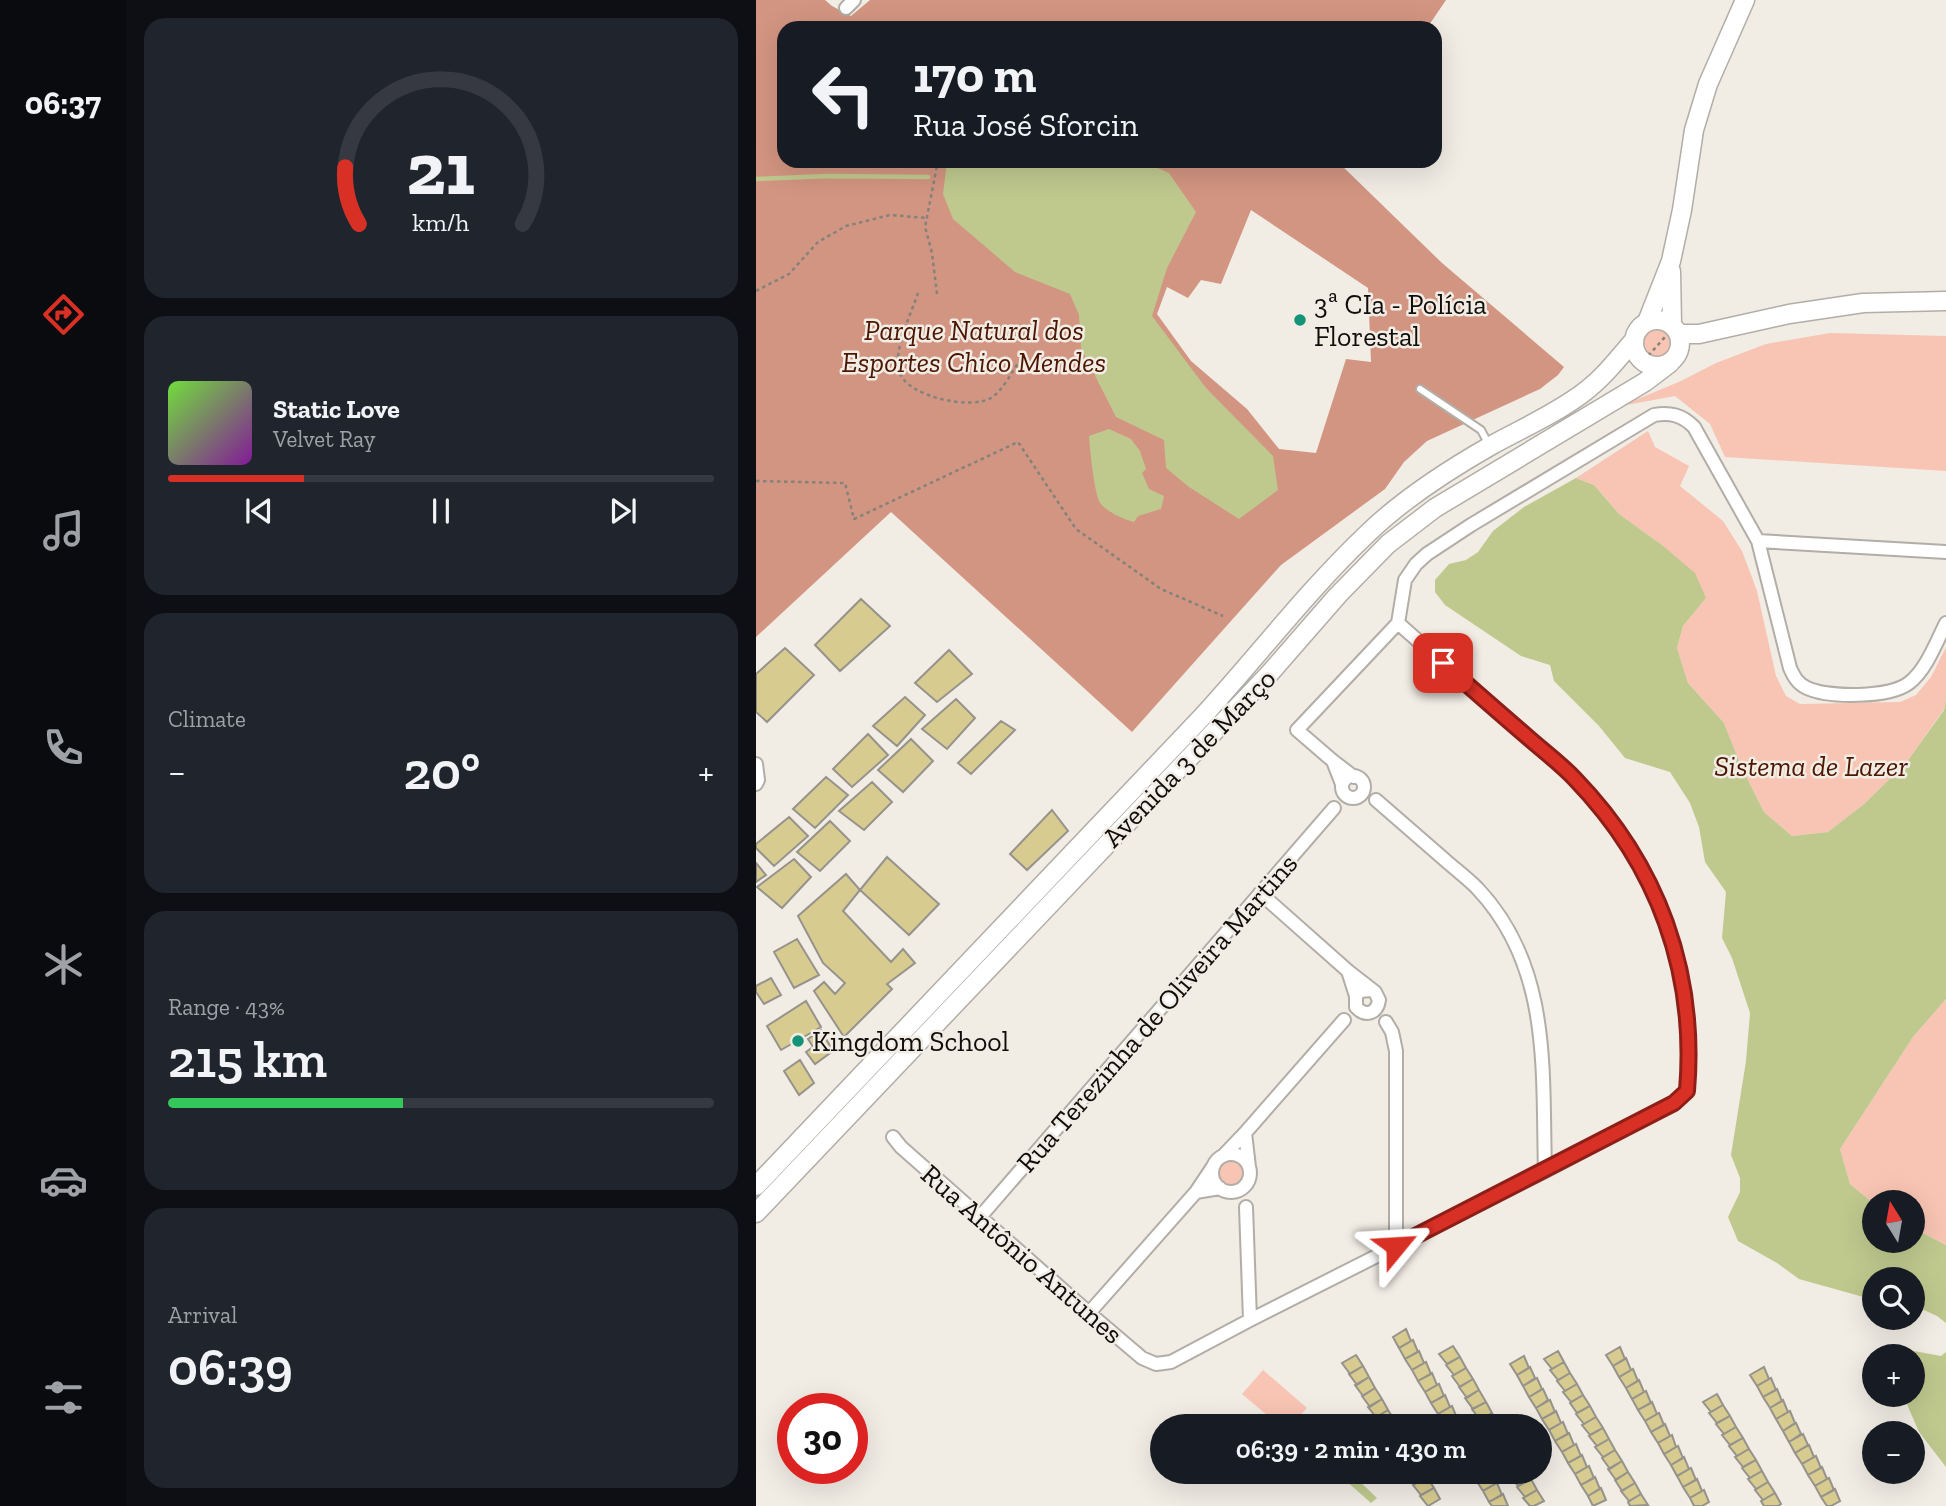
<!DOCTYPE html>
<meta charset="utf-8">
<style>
body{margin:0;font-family:"Zilla Slab",serif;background:#20242c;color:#f1f3f6;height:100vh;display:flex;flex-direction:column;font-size:26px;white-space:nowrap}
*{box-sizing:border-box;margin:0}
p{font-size:23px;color:#9ea1a6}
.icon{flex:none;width:38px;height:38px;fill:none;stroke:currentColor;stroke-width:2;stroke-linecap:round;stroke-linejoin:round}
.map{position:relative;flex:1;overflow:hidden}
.side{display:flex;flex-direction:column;gap:18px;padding:18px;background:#0d0f14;width:630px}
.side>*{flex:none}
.top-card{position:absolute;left:21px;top:21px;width:665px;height:147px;border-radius:21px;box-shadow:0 7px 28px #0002;background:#171b24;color:#f1f3f6;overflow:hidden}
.needle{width:46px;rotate:349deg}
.tools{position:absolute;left:1106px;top:1190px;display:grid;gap:14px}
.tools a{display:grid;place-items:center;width:63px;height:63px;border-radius:50%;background:#171b24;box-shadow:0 7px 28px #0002;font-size:35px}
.speed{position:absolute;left:21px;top:1393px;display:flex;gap:14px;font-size:35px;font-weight:700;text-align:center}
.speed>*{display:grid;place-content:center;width:91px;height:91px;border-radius:50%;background:#171b24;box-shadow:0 7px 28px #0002;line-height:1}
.speed .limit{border:10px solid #d22;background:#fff;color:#111}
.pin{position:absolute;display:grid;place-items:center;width:60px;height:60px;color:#fff;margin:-30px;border-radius:14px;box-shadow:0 4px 10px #0006}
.me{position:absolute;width:77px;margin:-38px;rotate:63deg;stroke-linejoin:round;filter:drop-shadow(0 0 5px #0008)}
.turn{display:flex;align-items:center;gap:24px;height:147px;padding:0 21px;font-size:32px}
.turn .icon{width:91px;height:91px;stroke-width:2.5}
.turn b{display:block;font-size:49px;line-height:60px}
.big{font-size:52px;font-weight:600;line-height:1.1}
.side .widget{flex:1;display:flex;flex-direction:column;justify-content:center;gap:10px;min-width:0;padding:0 24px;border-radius:21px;background:#20242c}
.side .dial{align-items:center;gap:0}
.dial svg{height:182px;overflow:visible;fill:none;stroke:#363941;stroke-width:7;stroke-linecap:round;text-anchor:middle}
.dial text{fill:#f1f3f6;stroke:none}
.song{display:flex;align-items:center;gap:21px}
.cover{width:84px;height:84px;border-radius:10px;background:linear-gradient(135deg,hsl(100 70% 55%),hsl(290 70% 35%))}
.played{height:7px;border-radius:4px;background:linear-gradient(90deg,#d93025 25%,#363941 25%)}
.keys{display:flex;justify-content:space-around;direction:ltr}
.heat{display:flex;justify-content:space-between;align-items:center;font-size:38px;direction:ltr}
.charge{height:10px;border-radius:5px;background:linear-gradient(90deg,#34c759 43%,#363941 0)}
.trip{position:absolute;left:394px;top:1414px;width:402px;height:70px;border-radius:35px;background:#171b24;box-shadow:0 7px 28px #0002;font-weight:600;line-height:70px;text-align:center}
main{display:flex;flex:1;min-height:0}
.tab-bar{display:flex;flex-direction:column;width:126px;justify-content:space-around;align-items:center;background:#090b0e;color:#9ea1a6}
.tab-bar .icon{width:49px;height:49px}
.tab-bar .selected{color:#d93025}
.tab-bar b{font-size:32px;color:#f1f3f6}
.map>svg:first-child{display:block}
.green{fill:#f8c4b3}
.forest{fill:#d29581;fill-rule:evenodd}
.water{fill:#bfc98e}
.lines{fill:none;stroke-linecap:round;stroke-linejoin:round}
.stream{stroke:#bfc98e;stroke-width:4.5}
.building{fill:#d8cb8f;stroke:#95938b;stroke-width:2}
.lane-casing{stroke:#b2ada6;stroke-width:10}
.street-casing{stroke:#b2ada6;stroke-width:16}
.secondary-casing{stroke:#b2ada6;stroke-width:21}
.path{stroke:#85827c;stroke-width:2.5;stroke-dasharray:3.5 3.5;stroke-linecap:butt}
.lane{stroke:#fff;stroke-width:6}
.street{stroke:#fff;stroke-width:12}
.secondary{stroke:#fff;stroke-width:18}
.route-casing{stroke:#8d1f18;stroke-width:18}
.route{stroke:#d93025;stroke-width:12}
.poi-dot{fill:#159278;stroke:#f1ece4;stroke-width:2.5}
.labels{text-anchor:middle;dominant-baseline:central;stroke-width:5;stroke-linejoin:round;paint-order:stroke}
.poi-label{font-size:28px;fill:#100e0b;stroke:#f1ece4;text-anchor:start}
.park-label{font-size:28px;font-style:italic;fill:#4c1602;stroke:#f1ece4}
.street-label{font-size:28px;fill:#100e0b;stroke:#f1ece4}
</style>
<main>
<nav class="tab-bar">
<b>06:37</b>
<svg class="icon selected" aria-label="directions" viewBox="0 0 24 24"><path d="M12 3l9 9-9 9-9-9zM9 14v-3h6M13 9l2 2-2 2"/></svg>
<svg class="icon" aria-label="music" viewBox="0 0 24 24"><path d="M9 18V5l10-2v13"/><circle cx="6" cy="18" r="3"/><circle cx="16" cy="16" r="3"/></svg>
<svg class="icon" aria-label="phone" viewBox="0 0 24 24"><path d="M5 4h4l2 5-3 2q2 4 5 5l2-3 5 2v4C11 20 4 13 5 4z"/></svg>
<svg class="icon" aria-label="climate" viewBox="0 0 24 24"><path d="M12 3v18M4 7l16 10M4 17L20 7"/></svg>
<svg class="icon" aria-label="car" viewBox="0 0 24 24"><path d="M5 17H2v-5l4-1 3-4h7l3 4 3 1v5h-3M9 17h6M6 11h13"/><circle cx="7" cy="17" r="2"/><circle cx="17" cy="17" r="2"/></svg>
<svg class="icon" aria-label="filters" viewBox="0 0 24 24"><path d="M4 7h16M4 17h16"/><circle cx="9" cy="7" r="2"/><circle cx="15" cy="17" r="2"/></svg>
</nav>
<section class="side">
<div class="widget dial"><svg viewBox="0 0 100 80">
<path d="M14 69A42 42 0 1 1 86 69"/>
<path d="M14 69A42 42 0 0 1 8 44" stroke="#d93025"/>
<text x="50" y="56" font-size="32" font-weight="700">21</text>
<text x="50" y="72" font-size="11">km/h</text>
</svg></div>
<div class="widget">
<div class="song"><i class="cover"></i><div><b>Static Love</b><p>Velvet Ray</p></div></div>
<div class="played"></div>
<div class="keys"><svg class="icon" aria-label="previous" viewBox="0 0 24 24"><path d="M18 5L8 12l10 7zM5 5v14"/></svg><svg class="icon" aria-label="pause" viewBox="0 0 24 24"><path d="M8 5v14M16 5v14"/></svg><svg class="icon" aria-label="next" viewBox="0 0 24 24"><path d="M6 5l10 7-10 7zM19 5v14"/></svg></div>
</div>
<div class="widget"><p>Climate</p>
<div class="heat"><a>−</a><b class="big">20°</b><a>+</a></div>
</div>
<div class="widget"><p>Range · 43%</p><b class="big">215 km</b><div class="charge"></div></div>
<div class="widget"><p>Arrival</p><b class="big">06:39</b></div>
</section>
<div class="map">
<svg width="1190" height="1506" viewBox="0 0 1190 1506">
<rect width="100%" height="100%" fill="#f1ece4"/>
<path class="green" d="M885 344a15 15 0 1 1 30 0a15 15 0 1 1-30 0Z
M1074,333L1190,336V471L969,457L954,424L919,396L865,406L925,381L960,363L1010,344Z
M892,431L899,447L933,466L924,486L967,521L986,551L1001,591L1020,676L1030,696L1044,704L1144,702L1160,695L1175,677L1190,647V700L1188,709L1150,763L1108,804L1072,832L1036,836L1008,812L985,766L968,723L932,683L921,648L927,626L950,598L906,545L863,514L838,485L820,478Z
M1190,999V1245L1157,1228V1202L1118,1204L1094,1184L1084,1149L1157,1037Z
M460 1173a15 15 0 1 1 30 0a15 15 0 1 1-30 0Z
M507,1370L551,1408L535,1426H524L486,1394Z"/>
<path class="forest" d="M0,0H69L76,6L95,16L114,0H690L671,28H28V161H581L686,263L808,367L802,375L784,389L671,441L648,462L629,489L525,565L376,732L135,512L0,637ZM495,210L612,288L615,362L590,359L560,453L523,449L491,409L435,361L401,314L411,287L432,298L445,280L465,284Z"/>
<path class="water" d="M191,161H385L413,173L440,212L411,268L396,316L450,388L517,456L522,490L483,519L433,487L410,468L408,440L360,417L325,348L323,315L314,294L259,272L197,219L187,194Z
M353,429L375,439L384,451L390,469L386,473L393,489L408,496L405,509L382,516L378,522C367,519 351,512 344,503C338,492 334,450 333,436Z
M820,478L838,485L863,514L906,545L939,573L950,598L927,626L921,648L932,683L968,723L985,766L1008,812L1036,836L1072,832L1108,804L1150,763L1188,710L1190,700V999L1157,1037L1084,1149L1094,1184L1118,1204V1241H1157V1228L1190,1245V1323L1181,1316L1157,1305V1279H1118V1300L1043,1279L1021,1263L982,1241L972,1217L984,1192V1178L975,1155L990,1061L994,1013L976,958L966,938L970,892L949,862L943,827L934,803L914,772L869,758L843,726L798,681L794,665L765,656L689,605L679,592V580L693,564L710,560L722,552L737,531L768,507Z
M1147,1349L1185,1356L1190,1352V1467L1163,1432L1147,1395H1157V1356H1145Z
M580,1472H602L601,1479L621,1498L615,1503Z"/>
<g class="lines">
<path class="stream" d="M0,179L72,176L172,177"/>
</g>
<path class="building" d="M105,599L134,626L84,671L59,645Z
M29,648L58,675L11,722L0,712V674Z
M193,650L216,674L181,702L159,683Z
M149,697L169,715L141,746L117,726Z
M200,699L219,718L191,749L166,729Z
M245,721L259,730L215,774L202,763Z
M112,734L132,755L96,787L77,769Z
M155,739L177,761L147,792L122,770Z
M70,777L92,795L59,828L37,809Z
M116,782L136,802L108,830L83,811Z
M296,810L312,831L271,870L254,854Z
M33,817L52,836L18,866L0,848V844Z
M74,821L94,841L64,871L41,852Z
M131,857L183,904L153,935L104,890Z
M38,859L55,877L26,908L1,887Z
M0,863L10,875L0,882Z
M90,874L104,890L87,911L135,962L147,949L159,963L131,984L136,989L88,1037L58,991L68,982L79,994L89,983L67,963L42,916Z
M41,939L63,975L38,988L18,952Z
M15,978L25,995L8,1004L0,992V986Z
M50,1001L65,1027L25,1050L11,1026Z
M65,1030L77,1051L59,1064L50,1052L57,1047L52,1039Z
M44,1060L58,1083L43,1095L28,1071Z
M650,1329L655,1341L643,1348L637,1337Z
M657,1340L662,1352L649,1359L643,1348Z
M697,1346L704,1357L691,1364L683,1354Z
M864,1347L869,1359L857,1366L850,1355Z
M663,1351L668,1363L656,1370L649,1359Z
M802,1351L808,1362L796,1369L788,1359Z
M600,1355L607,1366L594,1374L586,1363Z
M768,1356L773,1368L761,1375L754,1364Z
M704,1357L710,1368L698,1375L690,1365Z
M870,1358L875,1370L863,1377L857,1366Z
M670,1362L675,1374L662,1381L656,1370Z
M808,1362L814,1373L802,1380L794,1370Z
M607,1366L613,1377L601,1385L593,1374Z
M774,1367L779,1378L767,1386L761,1375Z
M1008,1367L1013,1379L1001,1386L994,1375Z
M710,1368L717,1379L704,1387L696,1376Z
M877,1369L882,1381L870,1388L863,1377Z
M676,1373L681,1385L669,1392L662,1381Z
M814,1373L821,1384L809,1391L801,1381Z
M613,1377L619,1388L607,1396L599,1385Z
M781,1378L786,1389L773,1397L767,1386Z
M1015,1378L1020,1390L1007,1397L1001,1386Z
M717,1379L723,1390L711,1398L703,1387Z
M883,1380L888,1392L876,1399L870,1388Z
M683,1384L688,1396L675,1403L669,1392Z
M821,1384L827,1395L815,1402L807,1392Z
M619,1388L626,1399L614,1407L606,1396Z
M787,1389L792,1400L780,1408L773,1397Z
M1021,1389L1026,1401L1014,1408L1007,1397Z
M723,1390L730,1402L717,1409L709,1398Z
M890,1391L895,1403L882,1410L876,1399Z
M961,1394L967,1405L955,1412L947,1402Z
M689,1395L694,1407L682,1414L675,1403Z
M827,1395L834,1406L821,1413L814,1403Z
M626,1399L632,1410L620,1417L612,1407Z
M794,1400L799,1412L786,1419L780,1408Z
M1027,1400L1032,1412L1020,1419L1014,1408Z
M730,1402L736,1413L724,1420L716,1409Z
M896,1402L901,1414L889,1421L882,1410Z
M967,1405L974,1416L961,1423L953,1413Z
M696,1406L701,1418L688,1425L682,1414Z
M834,1406L840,1417L828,1424L820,1414Z
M632,1410L639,1421L630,1426H625L619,1418Z
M800,1411L805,1423L793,1430L786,1419Z
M1034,1411L1039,1423L1027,1431L1020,1419Z
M736,1413L743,1424L738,1426H725L722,1421Z
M903,1413L908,1425L895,1432L889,1421Z
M974,1416L980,1427L968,1434L960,1424Z
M702,1417L705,1426H689L688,1425Z
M840,1417L847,1428L834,1435L826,1425Z
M807,1422L812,1434L799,1441L793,1430Z
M1040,1423L1045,1434L1033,1442L1027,1431Z
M909,1424L914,1436L902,1443L895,1432Z
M980,1427L987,1438L974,1445L966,1435Z
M847,1428L853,1439L841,1446L833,1436Z
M813,1433L818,1445L806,1452L799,1441Z
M1047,1434L1052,1445L1039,1453L1033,1442Z
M916,1435L920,1447L908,1454L902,1443Z
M987,1438L993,1449L981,1456L973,1446Z
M853,1439L859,1450L847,1457L839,1447Z
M820,1444L825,1456L812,1463L806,1452Z
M1053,1445L1058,1457L1046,1464L1039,1453Z
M922,1446L927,1458L915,1465L908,1454Z
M993,1449L1000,1460L987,1467L979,1457Z
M859,1450L866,1461L854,1469L846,1458Z
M826,1455L831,1467L819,1474L812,1463Z
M1060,1456L1065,1468L1052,1475L1046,1464Z
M928,1457L933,1469L921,1476L915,1465Z
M1000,1460L1006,1471L994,1478L986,1468Z
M866,1461L872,1472L860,1480L852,1469Z
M833,1466L838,1478L825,1485L819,1474Z
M1066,1467L1071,1479L1059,1486L1052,1475Z
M935,1468L940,1480L927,1487L921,1476Z
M1006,1471L1012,1482L1000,1489L992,1479Z
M654,1472H668L671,1477L659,1484L651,1473Z
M716,1472H732L733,1473L720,1480Z
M734,1472L739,1484L727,1491L720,1480Z
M761,1472H771L775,1479L762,1486L754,1476Z
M872,1472L879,1483L866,1491L859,1480Z
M671,1477L678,1488L665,1495L657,1485Z
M839,1477L844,1489L832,1496L825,1485Z
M1073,1478L1078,1490L1065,1497L1059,1486Z
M775,1479L781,1490L769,1497L761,1487Z
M941,1479L946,1491L934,1498L927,1487Z
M1012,1482L1019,1493L1007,1500L999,1490Z
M741,1483L746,1495L733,1502L727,1491Z
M879,1483L885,1494L873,1501L865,1491Z
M678,1488L684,1499L672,1506L664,1496Z
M845,1488L850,1500L837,1506L832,1496Z
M1079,1489L1084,1501L1075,1506H1071L1065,1497Z
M781,1490L788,1501L778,1506H774L767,1498Z
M948,1490L953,1502L946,1506H938L934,1498Z
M1019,1493L1025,1504L1022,1506H1008L1005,1501Z
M747,1494L752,1506H736L733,1502Z
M885,1494L892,1505L874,1506L872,1502Z"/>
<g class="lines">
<defs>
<path id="lane" d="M664,389L725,430L733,445"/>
<path id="street" d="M90,8L98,0
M1002,541L1190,552
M577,761L541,730L642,623L649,580L660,564L671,554L715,525L898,415C914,412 926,415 938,427L1002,541L1034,668C1038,677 1042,684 1051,688C1073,698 1133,698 1153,683C1170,670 1180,643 1190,623
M0,764L2,780L0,784
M586 787a11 11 0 1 1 22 0a11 11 0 1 1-22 0Z
M586,784L577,761L598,777
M620,800C643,820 666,840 689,860C699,869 711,878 721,888C796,967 786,1071 789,1171
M504,893L592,971
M600,996L592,971L619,992L623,1000C621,1014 609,1017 600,1007V996L604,991L615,990
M630,1022L636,1032L640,1051V1246
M489,1133L588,1020
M137,1137L145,1147L333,1313L386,1358L400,1364L415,1362L494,1320L789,1171L918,1103L931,1091C940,986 910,886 842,806C834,796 826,786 817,777C800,760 780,745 762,728C722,693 682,659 642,623
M456 1173a19 19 0 1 1 38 0a19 19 0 1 1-38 0Z
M467,1156L489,1133L493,1167
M458,1165L440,1192L464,1188
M490,1207L494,1320
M224,1217L578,808
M333,1313L440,1192"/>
<path id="secondary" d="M915,271L916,325
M878 343a23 23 0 1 1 46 0a23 23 0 1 1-46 0Z
M891,322L915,261L926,210L938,130L952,84L989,0
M923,334H943L1033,314L1107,303L1190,301
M0,1186C148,1029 298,874 446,717C501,657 551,591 611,534C647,499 692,470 736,445C767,428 799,414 827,393C847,378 862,359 878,340
M0,1213L514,673L582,595L632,544L679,508L889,382L914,363"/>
</defs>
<use href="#lane" class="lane-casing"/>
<use href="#street" class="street-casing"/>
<use href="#secondary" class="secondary-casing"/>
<path class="path" d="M0,291L33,274L62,242L90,226L134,215L171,218
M162,293C155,314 137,350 143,371C150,397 215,410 235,398C246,391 255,374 262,363
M181,294L176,253L169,227L182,161
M883,366L909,337
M0,481L89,483L98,519L262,442L320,529L405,589L467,616"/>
<use href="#lane" class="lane"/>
<use href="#street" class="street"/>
<use href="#secondary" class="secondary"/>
</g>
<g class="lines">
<defs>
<path id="route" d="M640,1246L918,1103L931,1091C941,972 902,865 819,779C806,765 790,753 775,740C746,715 716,689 687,663"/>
</defs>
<use href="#route" class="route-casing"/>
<use href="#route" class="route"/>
</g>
<g class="poi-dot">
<circle cx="544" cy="320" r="7"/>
<circle cx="42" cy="1041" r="7"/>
</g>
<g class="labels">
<g class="poi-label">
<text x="558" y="304">3ª CIa - Polícia<tspan x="558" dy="32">Florestal</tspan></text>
<text x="56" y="1041">Kingdom School</text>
</g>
<g class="park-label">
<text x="218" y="330">Parque Natural dos<tspan x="218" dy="32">Esportes Chico Mendes</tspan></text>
<text x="1055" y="766">Sistema de Lazer</text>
</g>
<g class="street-label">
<text transform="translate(433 758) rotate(-46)">Avenida 3 de Março</text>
<text transform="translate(401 1013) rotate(-49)">Rua Terezinha de Oliveira Martins</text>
<text transform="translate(266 1254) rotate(41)">Rua Antônio Antunes</text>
</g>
</g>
</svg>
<div class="tools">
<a><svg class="needle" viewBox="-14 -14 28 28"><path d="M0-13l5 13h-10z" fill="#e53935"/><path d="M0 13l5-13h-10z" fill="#9ea1a6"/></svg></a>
<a><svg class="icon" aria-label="search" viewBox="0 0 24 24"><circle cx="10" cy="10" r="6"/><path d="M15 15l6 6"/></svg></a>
<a>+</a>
<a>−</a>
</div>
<div class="speed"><div class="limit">30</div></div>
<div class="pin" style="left:687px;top:663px;background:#d93025"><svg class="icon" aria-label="arrive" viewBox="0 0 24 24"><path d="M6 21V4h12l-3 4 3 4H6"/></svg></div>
<svg class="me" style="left:640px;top:1246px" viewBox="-20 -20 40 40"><path d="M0-17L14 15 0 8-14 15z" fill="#d93025" stroke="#fff" stroke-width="4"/></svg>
<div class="trip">06:39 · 2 min · 430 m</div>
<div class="top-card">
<div class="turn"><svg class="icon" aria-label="left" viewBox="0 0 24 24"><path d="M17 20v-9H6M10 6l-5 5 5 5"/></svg><div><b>170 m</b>Rua José Sforcin</div></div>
</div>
</div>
</main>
